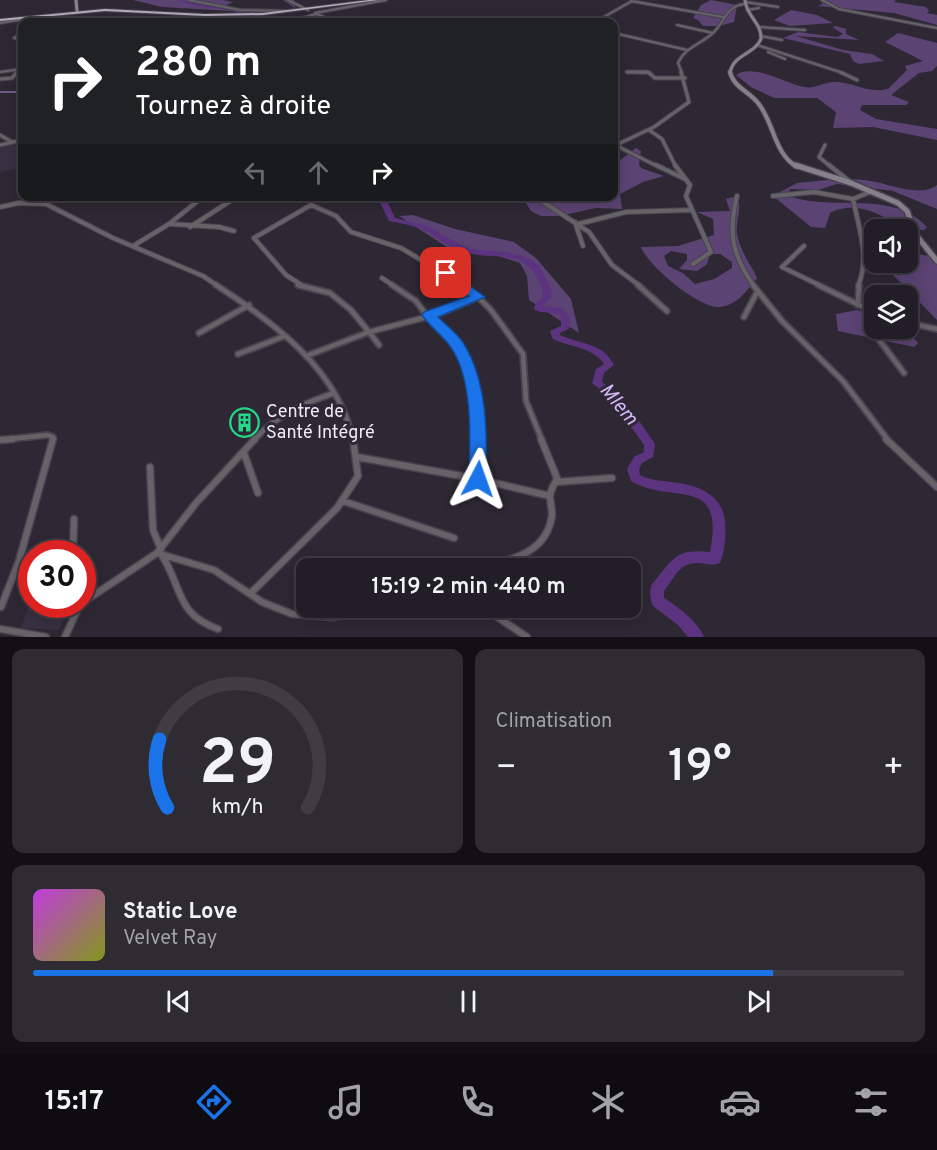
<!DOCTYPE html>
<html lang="fr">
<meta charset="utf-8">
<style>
body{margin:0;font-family:Overpass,sans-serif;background:#2e2b33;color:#f1f3f6;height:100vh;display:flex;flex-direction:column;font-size:22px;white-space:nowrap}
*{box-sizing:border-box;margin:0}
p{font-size:20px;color:#a2a2a7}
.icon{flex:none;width:33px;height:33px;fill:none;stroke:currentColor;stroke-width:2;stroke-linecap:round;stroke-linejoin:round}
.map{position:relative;height:637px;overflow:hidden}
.panel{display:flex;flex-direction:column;gap:12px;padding:12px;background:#131015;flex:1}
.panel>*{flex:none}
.hud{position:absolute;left:18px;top:18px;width:600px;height:183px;border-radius:12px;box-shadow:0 3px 15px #0003,0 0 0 2px #3f3c44;background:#202124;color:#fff;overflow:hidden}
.tools{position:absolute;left:864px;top:219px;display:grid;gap:12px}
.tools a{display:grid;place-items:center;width:54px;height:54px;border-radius:12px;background:#221e27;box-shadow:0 3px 15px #0003,0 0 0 2px #3f3c44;font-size:30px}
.speed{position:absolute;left:18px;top:540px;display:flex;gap:12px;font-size:30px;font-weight:700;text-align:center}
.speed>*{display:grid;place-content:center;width:78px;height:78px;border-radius:50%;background:#221e27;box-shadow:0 3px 15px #0003,0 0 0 2px #3f3c44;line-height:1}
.speed .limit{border:9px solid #d22;background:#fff;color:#111}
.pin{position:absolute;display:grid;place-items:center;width:51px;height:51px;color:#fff;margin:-26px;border-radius:12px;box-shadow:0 3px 9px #0006}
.me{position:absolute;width:66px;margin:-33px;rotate:4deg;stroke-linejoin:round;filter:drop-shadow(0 0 4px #0008)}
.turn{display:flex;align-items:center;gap:21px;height:126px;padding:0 18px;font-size:27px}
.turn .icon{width:78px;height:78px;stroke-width:2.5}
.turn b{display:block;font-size:42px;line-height:51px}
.lanes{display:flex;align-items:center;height:57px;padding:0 18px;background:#0003;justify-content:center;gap:30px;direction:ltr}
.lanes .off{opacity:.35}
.big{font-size:45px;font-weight:600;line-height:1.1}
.panel .widget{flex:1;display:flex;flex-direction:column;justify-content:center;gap:9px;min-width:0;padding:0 21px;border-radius:12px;background:#2e2b33}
.panel .dial{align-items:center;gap:0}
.dial svg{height:156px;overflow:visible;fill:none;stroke:#3f3c44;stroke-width:7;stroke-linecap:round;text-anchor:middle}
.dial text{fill:#f1f3f6;stroke:none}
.song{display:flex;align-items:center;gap:18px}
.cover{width:72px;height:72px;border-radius:9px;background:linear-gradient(135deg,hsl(290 70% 55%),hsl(70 70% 35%))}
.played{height:6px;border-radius:3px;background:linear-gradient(90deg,#1a73e8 85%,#3f3c44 85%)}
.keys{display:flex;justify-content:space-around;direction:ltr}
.heat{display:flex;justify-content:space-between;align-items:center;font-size:33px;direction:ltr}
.panel .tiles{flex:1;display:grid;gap:12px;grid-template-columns:1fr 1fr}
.widget:last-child{grid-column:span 2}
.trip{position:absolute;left:296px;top:558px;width:345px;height:60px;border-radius:12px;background:#221e27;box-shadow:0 3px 15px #0003,0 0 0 2px #3f3c44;font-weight:600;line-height:60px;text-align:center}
.dock{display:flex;height:96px;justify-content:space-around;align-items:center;background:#0e0c10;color:#a2a2a7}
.dock .icon{width:42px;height:42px}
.dock .current{color:#1a73e8}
.dock b{font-size:27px;color:#f1f3f6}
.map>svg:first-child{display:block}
.built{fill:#393042}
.green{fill:#5b4373;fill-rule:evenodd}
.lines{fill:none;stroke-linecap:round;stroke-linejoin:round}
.stream{stroke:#886aa2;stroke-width:1.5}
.river{fill:#5c337f;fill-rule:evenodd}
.street-far4-casing{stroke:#49434f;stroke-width:4}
.street-far3-casing{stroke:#49434f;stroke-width:5}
.street-far2-casing{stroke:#49434f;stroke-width:6}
.street-far1-casing{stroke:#49434f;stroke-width:8}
.street-casing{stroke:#49434f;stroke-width:9}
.secondary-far2-casing{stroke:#49434f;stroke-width:4.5}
.secondary-far1-casing{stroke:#49434f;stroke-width:6}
.secondary-casing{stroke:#49434f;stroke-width:8}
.highway-casing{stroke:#49434f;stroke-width:2}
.street-far4{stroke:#656268;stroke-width:2}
.street-far3{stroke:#656268;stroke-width:3}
.street-far2{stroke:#656268;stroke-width:4}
.street-far1{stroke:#656268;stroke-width:4.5}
.street{stroke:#656268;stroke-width:6}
.secondary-far2{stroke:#85808b;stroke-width:3}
.secondary-far1{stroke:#85808b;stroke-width:4}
.secondary{stroke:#85808b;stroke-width:5}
.highway{fill:#b4adbd;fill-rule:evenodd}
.route{fill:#1a73e8;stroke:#114b97;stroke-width:1.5}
.labels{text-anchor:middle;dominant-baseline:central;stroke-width:6;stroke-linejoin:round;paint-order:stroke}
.poi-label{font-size:18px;fill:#efebf4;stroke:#2e2834;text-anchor:start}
.water-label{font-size:20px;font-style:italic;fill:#d5b6f6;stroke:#2e2834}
</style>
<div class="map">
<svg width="937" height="637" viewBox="0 0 937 637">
<rect width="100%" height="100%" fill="#2e2834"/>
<path class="built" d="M22,142V167L0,172V145Z
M31,599L32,604L71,605L58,630L21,628Z"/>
<path class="green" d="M133,0H222L233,2L226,5L233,8L287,11L295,8L283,0H294L296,12L250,16L231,11L162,7Z
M711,0L737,5L734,22L719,26H703L698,20L693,18L701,5Z
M819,0H896L894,2L926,7L929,11L927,13L937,15V25L894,13L817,6L823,4Z
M791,10L817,15L833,23L790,26L774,20Z
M836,26L846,29V34L859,40L796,36L843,50L872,54L884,61L859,64L853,61L850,54L783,38L798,32L837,37L843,34L832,27Z
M898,33L937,43V66L932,71L919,73L891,95L909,102L906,105H862L860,110L876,119L937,129V140L873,127L833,128L836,112L817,98H774L751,87L736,75C754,63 786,84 804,87C814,89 823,83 832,82C852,81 867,94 888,89L907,70L905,66L923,61L885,42Z
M636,148L641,151L639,164L641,168L664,176L643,182L620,194L622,209L596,208L559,216H541L531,211L522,197L614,196V165Z
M837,179C848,179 860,179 871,181C890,184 920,198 937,185V209L893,191L837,184L818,190L790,189L787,195C829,213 892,188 927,227L924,230L887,229L893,222C873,210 851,202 830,213L825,228L811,227L773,196L797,183Z
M737,196C743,208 735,221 737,234C740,251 750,263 757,278C747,291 738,304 721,307C700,310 647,265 641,247L678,246L714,235L713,219L697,212L730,211L726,199ZM671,251L687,254V260L679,269L697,271L707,264L710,254H720L732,262V268L714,279L695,284L683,273L668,266L664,256Z
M413,215L455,229L514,242L536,258L571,299L579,333L529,300L527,276L520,263L480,250L464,253L450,249L399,216Z
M908,253L937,257V320L892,274L889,263L908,262Z
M858,310L874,315V328L905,329L918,343L914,347L838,331L836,314Z"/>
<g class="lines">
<path class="stream" d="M0,92H22"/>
<path class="river" d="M177,0L243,10L252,15L260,22H256C233,3 202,12 177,0Z
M364,196H376L386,199L395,218L428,226L455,242L470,249L507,252L524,256L539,265L552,291L551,298L543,306L561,308L569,315C571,328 572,328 560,333V335C582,345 602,342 614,365L604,373L602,382L620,394L626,412L637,418L655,444L653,457L642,463L639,469L640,475C651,481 660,480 671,482C696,484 723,494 725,522C726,535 725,551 720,563C713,566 707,564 700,563C679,562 676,576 664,591V598C679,608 697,620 704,637H688L678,625L653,606C650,599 649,591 652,584C673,560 674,548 710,552C725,473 674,506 631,481L627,469L634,457L644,452V445L629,424L617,417L611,399L592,383L596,369L604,364C593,347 569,347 553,339L550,332L552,330L561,326V316C552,310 541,315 534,309L536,302L543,297C544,290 541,286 538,279C523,249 495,260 467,253C450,249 437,236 421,229C411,225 400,223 389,221L380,202Z"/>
<defs>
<path id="street-far4" d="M189,0L240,10L284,11
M288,0L308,10
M822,0L839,9L937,28
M631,1L723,17
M745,2L778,7
M747,10L759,8
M35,17L46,20L43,22
M206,17H223
M290,22L316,14
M335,22L315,13L386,0
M595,22L632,1
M0,23L30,18
M677,25L713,33
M759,27L805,30
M22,33L14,38L22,40
M614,33L687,50
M761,36L782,40
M757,45L843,73
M768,52L785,59
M0,72L22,69
M627,72L650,73
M16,73L19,70
M682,73L678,63C685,47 702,44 714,32C724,22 727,6 744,4"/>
<path id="street-far3" d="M627,72H648L655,78H685
M840,72L857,80
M0,79L12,78L17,72
M649,130L662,139L676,167
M0,135L12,142
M21,140L22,152
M0,145L22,140
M825,145L819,157L831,167
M614,146L654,127L689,102L681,72
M617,146L659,167"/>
<path id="street-far2" d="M656,165L685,179
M675,165L690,185L686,196L711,252L693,264
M829,165L849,181
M534,196L589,232L612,265L640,286
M737,196C728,233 732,255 754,286
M773,196L814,192L853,199
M0,207L19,203L46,204L113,238L203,276L218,286
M575,222L583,246
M170,224L219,227L234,231
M578,224L626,212L691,210
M190,227L238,196
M133,246L169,224L204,196
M804,246L782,267L821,286
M382,278L394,286
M303,286L286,275L254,238L311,205L336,216L351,232L401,248L465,286
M858,286C870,258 859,228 853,199L870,192"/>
<path id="street-far1" d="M216,285C273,322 338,369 353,440
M298,285L330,293L351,310L369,332
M392,285L416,301L427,316
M638,285L667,311
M753,285L782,321L843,381L888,440
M818,285L874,312
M478,297L491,310L523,354L526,401L542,440
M858,305L859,285
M865,309L874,333L904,373
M429,315C437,326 450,334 457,346C475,372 479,409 480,440
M744,317L756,294
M908,323L937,329
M369,332L379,345
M369,332L438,314L478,297L464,285
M199,333L249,305
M238,354L285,336
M306,356L369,332
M0,440L48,435L53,437L52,440
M254,440C277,415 302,404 334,393"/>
<path id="street" d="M886,439L937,487
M0,440L13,439
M244,453L258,493
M357,457L478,479L550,496
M150,467L153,530L161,549
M478,479L480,439
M556,482L612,478
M343,501L454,538
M157,553L214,570L262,602L292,614L333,617L371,608
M73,554L74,519
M161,554C183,587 175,614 218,629
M482,568C513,559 547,553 552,515C552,508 550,502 550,496C550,490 555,484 557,478L541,439
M251,593L337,508L358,476L353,439
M82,603L157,553L196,503L255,439
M1,607L19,561L53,439
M484,608L527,637
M0,629L46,637
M65,637L80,604"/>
<path id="secondary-far2" d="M76,0L77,11
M730,73C733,54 754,55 761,39C762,23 746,16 745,0"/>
<path id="secondary-far1" d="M730,72C734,88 749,91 758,103C774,122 774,154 797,167"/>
<path id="secondary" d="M795,165L851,183L898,203L907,211L916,235L937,261"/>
<path id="highway" d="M369,0H379L263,15L205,16L105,11L0,21V19L105,9L205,14L263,13Z"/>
</defs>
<use href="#street-far4" class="street-far4-casing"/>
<use href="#street-far3" class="street-far3-casing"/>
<use href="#street-far2" class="street-far2-casing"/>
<use href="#street-far1" class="street-far1-casing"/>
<use href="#street" class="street-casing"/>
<use href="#secondary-far2" class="secondary-far2-casing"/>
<use href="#secondary-far1" class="secondary-far1-casing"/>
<use href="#secondary" class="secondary-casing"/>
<use href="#highway" class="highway-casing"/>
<use href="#street-far4" class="street-far4"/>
<use href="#street-far3" class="street-far3"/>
<use href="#street-far2" class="street-far2"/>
<use href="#street-far1" class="street-far1"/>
<use href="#street" class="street"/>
<use href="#secondary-far2" class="secondary-far2"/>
<use href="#secondary-far1" class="secondary-far1"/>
<use href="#secondary" class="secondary"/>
<use href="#highway" class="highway"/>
</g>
<path class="route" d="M446,269L485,297L438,317C446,325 458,334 464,344C488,384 487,434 486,479L484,484L478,486L471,484L469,479C470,440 474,380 450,346C442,335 430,327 422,315L424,312L469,296L441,275V270Z"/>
<defs>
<symbol id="building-ring" viewBox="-11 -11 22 22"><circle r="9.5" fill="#2e2834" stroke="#24d886" stroke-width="1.5"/><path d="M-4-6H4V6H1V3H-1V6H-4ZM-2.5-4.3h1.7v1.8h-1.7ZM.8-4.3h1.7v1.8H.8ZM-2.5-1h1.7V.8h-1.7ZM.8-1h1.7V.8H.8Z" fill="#24d886"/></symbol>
</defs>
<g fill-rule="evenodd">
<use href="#building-ring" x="228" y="406" width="33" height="33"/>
</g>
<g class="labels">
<g class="poi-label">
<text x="266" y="412">Centre de<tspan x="266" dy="21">Santé Intégré</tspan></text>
</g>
<g class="water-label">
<text transform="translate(618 405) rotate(50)">Mlem</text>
</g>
</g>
</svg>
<div class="tools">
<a><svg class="icon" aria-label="sound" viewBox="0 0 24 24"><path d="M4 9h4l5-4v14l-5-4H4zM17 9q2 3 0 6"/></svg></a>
<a><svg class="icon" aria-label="layers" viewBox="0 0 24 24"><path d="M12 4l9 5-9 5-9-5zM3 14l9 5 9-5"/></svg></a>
</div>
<div class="speed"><div class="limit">30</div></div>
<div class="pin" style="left:446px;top:273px;background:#d93025"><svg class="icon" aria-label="arrive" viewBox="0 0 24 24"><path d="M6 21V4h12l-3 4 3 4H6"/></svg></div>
<svg class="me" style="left:478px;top:479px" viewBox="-20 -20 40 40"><path d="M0-17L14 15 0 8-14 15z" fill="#1a73e8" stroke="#fff" stroke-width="4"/></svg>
<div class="trip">15:19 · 2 min · 440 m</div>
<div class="hud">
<div class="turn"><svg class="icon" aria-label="right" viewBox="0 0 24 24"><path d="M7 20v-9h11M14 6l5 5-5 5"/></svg><div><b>280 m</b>Tournez à droite</div></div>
<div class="lanes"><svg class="icon off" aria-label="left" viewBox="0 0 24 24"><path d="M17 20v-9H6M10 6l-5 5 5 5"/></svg><svg class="icon off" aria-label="ahead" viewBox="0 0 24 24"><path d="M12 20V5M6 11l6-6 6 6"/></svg><svg class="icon" aria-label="right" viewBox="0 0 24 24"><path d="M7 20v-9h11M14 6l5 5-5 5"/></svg></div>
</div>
</div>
<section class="panel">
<div class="tiles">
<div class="widget dial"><svg viewBox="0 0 100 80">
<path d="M14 69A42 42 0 1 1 86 69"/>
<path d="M14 69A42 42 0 0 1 10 34" stroke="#1a73e8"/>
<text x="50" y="56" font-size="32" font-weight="700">29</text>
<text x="50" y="72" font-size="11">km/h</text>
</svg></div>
<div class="widget"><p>Climatisation</p>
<div class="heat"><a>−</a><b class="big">19°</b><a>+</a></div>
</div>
<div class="widget">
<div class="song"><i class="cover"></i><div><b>Static Love</b><p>Velvet Ray</p></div></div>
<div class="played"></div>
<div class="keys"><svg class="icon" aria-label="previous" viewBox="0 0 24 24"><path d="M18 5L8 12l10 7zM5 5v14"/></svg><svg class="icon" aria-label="pause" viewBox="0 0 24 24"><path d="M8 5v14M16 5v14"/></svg><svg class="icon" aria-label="next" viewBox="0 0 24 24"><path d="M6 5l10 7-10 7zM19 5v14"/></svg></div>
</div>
</div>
</section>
<nav class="dock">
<b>15:17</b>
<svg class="icon current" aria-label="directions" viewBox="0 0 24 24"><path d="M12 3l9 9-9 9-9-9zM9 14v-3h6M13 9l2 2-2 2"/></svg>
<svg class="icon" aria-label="music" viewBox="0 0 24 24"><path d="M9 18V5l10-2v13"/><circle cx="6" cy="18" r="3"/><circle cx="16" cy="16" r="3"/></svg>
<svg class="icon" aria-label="phone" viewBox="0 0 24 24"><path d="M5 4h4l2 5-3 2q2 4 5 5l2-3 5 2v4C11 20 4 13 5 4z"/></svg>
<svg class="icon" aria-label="climate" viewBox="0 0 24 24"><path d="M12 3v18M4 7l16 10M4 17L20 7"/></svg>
<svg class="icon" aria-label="car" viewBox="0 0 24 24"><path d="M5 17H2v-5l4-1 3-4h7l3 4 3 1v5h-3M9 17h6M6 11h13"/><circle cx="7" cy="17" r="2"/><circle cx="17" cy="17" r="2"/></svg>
<svg class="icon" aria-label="filters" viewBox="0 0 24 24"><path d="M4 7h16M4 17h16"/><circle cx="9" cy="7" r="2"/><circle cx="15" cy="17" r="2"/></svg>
</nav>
